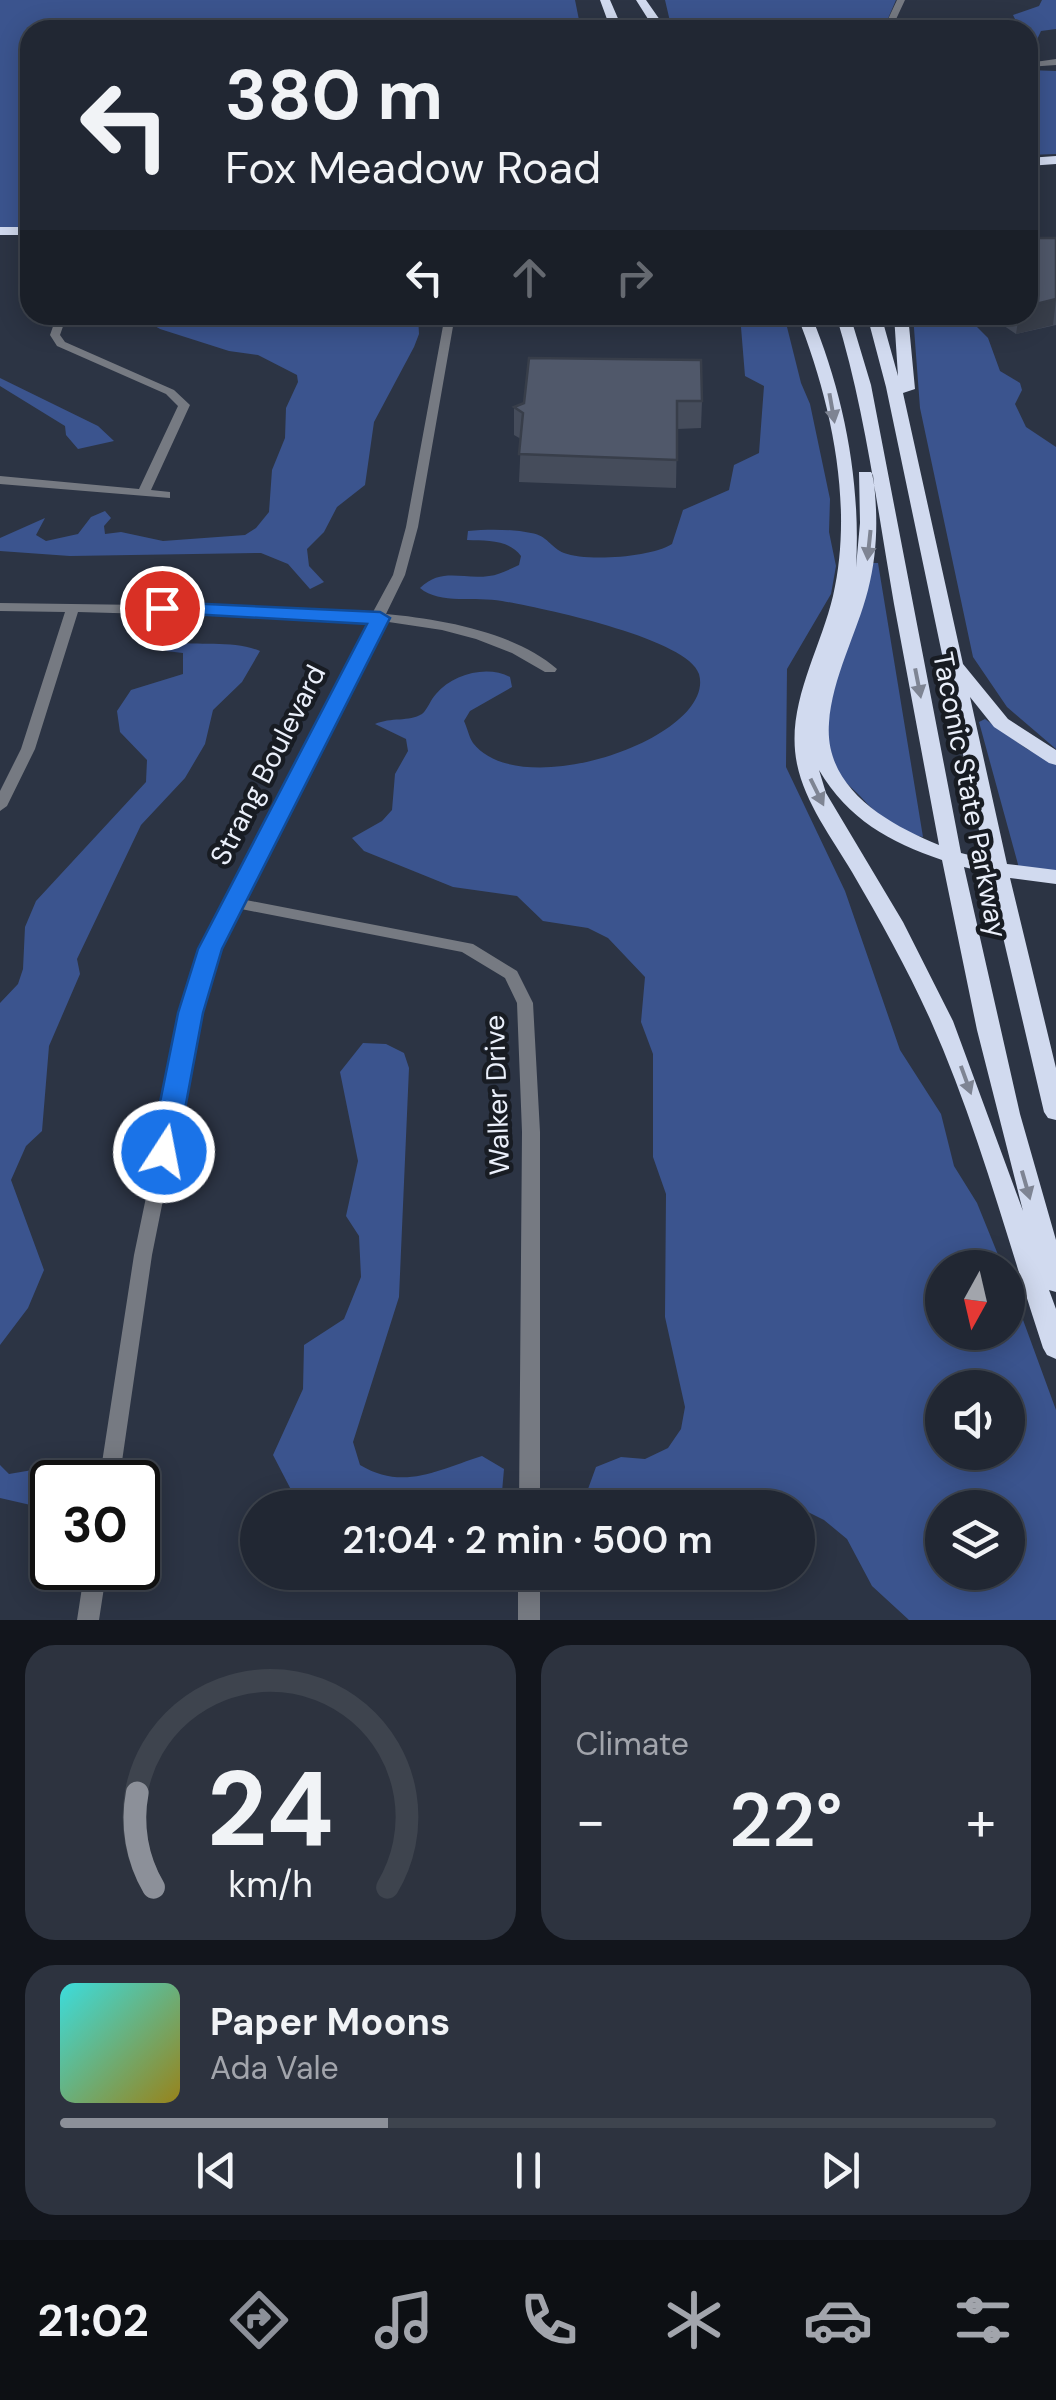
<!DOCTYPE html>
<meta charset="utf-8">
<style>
body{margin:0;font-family:"DM Sans",sans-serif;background:#2d333f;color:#f1f3f6;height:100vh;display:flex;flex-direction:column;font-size:38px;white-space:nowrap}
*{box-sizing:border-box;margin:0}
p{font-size:32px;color:#a2a5ac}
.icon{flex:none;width:55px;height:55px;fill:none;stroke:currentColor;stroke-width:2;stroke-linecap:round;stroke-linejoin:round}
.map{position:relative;height:1620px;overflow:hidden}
.panel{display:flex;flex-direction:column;gap:25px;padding:25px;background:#12151c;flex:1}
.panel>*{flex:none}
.guide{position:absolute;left:20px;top:20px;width:1018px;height:305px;border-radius:30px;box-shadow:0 5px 25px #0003,0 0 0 2px #3e444e;background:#212733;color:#f1f3f6;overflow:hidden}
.needle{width:65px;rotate:188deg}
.buttons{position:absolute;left:925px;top:1250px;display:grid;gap:20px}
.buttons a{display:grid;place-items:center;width:100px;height:100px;border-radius:50%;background:#212733;box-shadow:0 5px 25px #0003,0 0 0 2px #3e444e;font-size:50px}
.speed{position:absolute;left:30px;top:1460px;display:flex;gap:20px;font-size:50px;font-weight:700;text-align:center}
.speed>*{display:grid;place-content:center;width:130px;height:130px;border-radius:50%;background:#212733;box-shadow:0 5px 25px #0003,0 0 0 2px #3e444e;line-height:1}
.speed .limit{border:5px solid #111;border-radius:15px;background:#fff;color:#111}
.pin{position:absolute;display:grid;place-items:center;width:85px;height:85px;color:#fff;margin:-42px;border:5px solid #fff;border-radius:50%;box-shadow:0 2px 10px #0007}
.me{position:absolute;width:110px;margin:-55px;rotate:11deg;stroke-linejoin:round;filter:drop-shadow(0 0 8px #0008)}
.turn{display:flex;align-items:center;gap:35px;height:210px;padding:0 40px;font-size:45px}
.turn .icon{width:130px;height:130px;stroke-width:2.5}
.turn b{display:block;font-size:70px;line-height:85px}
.lanes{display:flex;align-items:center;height:95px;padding:0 40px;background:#0003;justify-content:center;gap:50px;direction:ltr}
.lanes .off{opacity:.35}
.big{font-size:75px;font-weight:600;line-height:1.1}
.panel .card{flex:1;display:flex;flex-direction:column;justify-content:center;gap:15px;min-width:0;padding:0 35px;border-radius:30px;background:#2d333f}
.panel .dial{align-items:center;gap:0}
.dial svg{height:260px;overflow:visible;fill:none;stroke:#3e444e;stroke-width:7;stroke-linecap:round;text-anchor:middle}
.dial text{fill:#f1f3f6;stroke:none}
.song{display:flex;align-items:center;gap:30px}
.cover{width:120px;height:120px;border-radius:15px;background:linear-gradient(135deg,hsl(180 70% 55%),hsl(50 70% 35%))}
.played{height:10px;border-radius:5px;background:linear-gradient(90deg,#8c9099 35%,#3e444e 35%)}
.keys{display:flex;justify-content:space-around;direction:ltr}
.heat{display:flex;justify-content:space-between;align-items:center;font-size:55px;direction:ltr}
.panel .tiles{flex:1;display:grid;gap:25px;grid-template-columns:1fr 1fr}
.card:last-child{grid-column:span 2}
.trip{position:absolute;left:240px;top:1490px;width:575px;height:100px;border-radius:50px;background:#212733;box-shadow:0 5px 25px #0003,0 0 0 2px #3e444e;font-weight:600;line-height:100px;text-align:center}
.tabs{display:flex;height:160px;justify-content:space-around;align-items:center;background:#0d1014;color:#a2a5ac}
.tabs .icon{width:70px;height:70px}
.tabs .active{color:#8c9099}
.tabs b{font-size:45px;color:#f1f3f6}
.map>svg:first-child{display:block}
.green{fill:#3b548e;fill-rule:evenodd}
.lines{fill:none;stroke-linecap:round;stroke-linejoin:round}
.minor{fill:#767a82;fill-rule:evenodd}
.highway{fill:#d1daef;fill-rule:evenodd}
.wall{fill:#454c5b}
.shaded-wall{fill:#383e4a}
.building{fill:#50586a;stroke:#383e4a;stroke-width:2.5}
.oneway{fill:#7e8493}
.route{fill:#1a73e8;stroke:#114b97;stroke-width:2.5}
.labels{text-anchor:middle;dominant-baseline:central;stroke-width:9;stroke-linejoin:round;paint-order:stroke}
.street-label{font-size:28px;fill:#ebf0fb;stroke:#181c23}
</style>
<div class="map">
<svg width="1056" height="1620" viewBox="0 0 1056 1620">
<rect width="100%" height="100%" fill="#2c3444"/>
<path class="green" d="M0,0H575L581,30H30V228H0Z
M665,0H896L883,30H672Z
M1042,0H1056V29L1041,31L1033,48H1028V30H1009L1017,23L1013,15L1039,6Z
M1028,70L1056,71V154L1028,155Z
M148,315H196L202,324L313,326L346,315H418L419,334L414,347L374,422L365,485L337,507L324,532L307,549L309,566L324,582L310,589L288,564L261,553L70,556L0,551V538L45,518L36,535L46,541L78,534L91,517L105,511L111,518L104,526L105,534L121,532L163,541L245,535L256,528L269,512L272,470L285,438L286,408L298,382L297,375L258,355L229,351L160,329L150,323Z
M740,315H784L801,383L810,404L830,499L829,532L836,566L831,594L787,669L786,767L845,891L900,1050L941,1114L954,1166L977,1203L1003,1267L942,1268V1332H1008V1279L1056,1410V1620H909L872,1586L847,1539L824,1520L770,1493H713L706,1507C663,1508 626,1508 588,1489L596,1467L621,1457L645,1459L668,1448L681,1429L685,1407L665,1317L666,1194L653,1157V1054L641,1022L645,977L608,938L588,928L543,921L517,896L453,887L364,851L352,838L382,821L392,810L395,774L408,751L406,739L375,724C391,717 409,722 422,714C428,709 430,700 436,694C453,674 487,665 510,677L512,687L470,711L464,721C467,727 469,737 473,743C521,805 717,737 699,674C688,638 537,607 502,601C476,596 440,605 420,588C442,567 463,580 489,576C499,575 510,569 519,565L521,556C508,539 487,541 467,540L468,531C488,529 511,529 531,533C547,535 551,548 564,553C587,562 652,557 672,544L683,510L729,490L734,465L759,453L764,386L745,376ZM942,1388H1008V1452H942ZM942,1508H1008V1572H942Z
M913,315H965L988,338L1000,371L1020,383L1022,390L1015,404L1026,427L1056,447V749L1007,707L973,657L920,408Z
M0,378L98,426L114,441L78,449L66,435L65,426L0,386Z
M872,563H878L923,837C898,832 877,815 860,796C851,787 839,777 833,767C808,723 857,610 872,563Z
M171,642C199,646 234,640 260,651L242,682L213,710L205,744L185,778L141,825L77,959L80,974L49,1046L42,1131L26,1146L11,1180L44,1270L28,1308L0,1345V1003L18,984L23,969L25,927L36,901L146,782L147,760L120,732L117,711L131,690L183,674V653L166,651Z
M985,719L1027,749L1056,763V872L1019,868L979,722Z
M363,1043L386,1044L404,1053L409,1068L399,1297L353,1442L360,1465C403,1491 438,1470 482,1456L504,1469L502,1492L491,1507H300L273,1455L303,1389L304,1345L344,1319L361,1277L359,1236L346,1216L358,1161L340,1072Z
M0,1465L9,1474L50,1467L59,1482H52V1500L35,1506L0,1498Z"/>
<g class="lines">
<path class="minor" d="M897,0H905L891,30H883Z
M1056,59V65L1028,67V63Z
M57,315H67L60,335L65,342L174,390L190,405L151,490L170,492V498L0,484V476L139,489L178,406L166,394L57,346L50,335Z
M445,315H455L418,527L405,575L386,614C440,619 515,632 557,669L555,672H545L512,653L476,639L442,630L382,621L241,899L473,944L517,971L533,1003L540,1132V1508H519L522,1132L517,1003L505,978L462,952L236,908L207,981L152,1255L119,1482H99L134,1255L191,981L223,902L369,620L78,612L35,749L7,806L0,811V791L21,749L65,612L0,611V603L215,606L373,612L393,575L406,527Z
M85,1568H107L99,1620H77Z
M518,1572H540V1620H518Z"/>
<path class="highway" d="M600,0H610L623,30H611Z
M636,0H646L667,30H655Z
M1056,156V164L1028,166V158Z
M0,227H30V235H0Z
M797,315H811C844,394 861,482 856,567L860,523L859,472H871L873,475C878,514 878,551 868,590C857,633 832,678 829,723C824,788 886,823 939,845L894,604C877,507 865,409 836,315H850L871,385L961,853L985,859L886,387L867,315H881L898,376L894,315H908L915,389L903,393L963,664L1008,719L1056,750V765L1049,763L994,727L970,697L1007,864L1056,870V884L1010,878L1056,1068V1120L1048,1118L1044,1112L988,873L964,867L1020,1114L1056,1240V1292L1049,1290L1056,1309V1359L1047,1355L1043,1348C1007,1239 977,1124 930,1019C907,968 880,920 852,872C832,838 805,803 797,764C785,706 820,651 833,596C854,505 831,400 797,315ZM819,770C848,819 889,842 942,860L977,1030L1023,1211L953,1021L903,922L826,793Z"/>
</g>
<path class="wall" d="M1056,238V325L1016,334L988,315H1028Z
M702,401L701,428L677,429L676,488L519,482L521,439L514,435V407Z"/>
<path class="shaded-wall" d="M1056,299L1053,325L1016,334L1019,315H1028V306Z"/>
<path class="building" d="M1028,238H1056V299L1028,306Z
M529,358L701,360L702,401H677V460L519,454L523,413L514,407L524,403Z"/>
<defs><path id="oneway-solid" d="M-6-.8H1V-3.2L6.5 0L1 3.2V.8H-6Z" transform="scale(2.5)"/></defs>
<g class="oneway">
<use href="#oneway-solid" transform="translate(832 408) rotate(80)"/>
<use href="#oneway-solid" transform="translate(869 545) rotate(96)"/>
<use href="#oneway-solid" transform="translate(918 683) rotate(79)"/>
<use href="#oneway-solid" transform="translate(817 792) rotate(64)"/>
<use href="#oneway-solid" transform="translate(966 1080) rotate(70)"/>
<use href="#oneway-solid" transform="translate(1026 1185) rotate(74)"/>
</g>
<path class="route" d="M162,602L380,612L390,618L222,949L203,1013L177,1152L173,1159H154L150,1152L178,1013L198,949L367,624L155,612L152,608Z"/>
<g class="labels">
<g class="street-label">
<text transform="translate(268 765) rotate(-63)">Strang Boulevard</text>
<text transform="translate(970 795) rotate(79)">Taconic State Parkway</text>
<text transform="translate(497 1095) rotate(-92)">Walker Drive</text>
</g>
</g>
</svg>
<div class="buttons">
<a><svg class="needle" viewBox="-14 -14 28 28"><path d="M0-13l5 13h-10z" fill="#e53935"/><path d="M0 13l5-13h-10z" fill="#a2a5ac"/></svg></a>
<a><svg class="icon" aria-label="sound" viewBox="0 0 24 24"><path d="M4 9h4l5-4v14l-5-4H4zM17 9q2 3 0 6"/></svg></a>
<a><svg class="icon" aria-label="layers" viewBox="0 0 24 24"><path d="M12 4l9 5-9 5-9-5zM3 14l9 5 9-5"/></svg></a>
</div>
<div class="speed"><div class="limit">30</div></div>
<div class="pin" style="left:162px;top:608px;background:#d93025"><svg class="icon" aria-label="arrive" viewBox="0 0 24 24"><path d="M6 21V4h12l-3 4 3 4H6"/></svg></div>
<svg class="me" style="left:164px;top:1152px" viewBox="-20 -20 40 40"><circle r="17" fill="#1a73e8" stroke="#fff" stroke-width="3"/><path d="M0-11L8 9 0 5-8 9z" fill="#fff"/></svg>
<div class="trip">21:04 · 2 min · 500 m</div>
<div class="guide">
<div class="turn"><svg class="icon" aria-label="left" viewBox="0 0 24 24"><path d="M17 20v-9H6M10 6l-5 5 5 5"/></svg><div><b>380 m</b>Fox Meadow Road</div></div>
<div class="lanes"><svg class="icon" aria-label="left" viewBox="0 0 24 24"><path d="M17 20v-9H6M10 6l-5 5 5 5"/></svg><svg class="icon off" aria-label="ahead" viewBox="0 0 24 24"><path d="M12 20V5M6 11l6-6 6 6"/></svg><svg class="icon off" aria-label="right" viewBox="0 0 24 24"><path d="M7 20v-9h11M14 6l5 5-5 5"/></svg></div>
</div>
</div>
<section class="panel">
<div class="tiles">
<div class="card dial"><svg viewBox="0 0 100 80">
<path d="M14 69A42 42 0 1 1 86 69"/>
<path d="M14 69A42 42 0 0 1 9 40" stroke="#8c9099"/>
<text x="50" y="56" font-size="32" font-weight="700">24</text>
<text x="50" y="72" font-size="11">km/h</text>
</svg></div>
<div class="card"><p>Climate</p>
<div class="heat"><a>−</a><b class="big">22°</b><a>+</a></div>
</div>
<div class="card">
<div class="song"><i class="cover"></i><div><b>Paper Moons</b><p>Ada Vale</p></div></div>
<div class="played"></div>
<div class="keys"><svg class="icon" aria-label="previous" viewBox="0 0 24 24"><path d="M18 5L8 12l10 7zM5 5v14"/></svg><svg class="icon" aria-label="pause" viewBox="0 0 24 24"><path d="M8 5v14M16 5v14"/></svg><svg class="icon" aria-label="next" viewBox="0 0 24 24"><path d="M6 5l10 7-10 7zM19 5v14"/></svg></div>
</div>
</div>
</section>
<nav class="tabs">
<b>21:02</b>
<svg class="icon active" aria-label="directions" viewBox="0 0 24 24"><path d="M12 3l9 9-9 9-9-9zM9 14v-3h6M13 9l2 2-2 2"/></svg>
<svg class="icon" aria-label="music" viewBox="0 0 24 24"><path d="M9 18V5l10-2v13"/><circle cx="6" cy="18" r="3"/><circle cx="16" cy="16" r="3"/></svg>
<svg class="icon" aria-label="phone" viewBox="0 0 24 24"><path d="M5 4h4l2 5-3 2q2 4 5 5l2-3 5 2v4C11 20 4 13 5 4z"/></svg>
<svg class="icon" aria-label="climate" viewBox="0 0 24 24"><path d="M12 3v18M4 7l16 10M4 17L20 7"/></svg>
<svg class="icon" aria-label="car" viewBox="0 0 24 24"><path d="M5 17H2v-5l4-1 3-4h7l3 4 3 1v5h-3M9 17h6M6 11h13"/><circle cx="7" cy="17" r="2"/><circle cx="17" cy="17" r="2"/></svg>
<svg class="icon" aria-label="filters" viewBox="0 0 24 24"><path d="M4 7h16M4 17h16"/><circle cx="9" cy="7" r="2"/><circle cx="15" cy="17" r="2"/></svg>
</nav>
